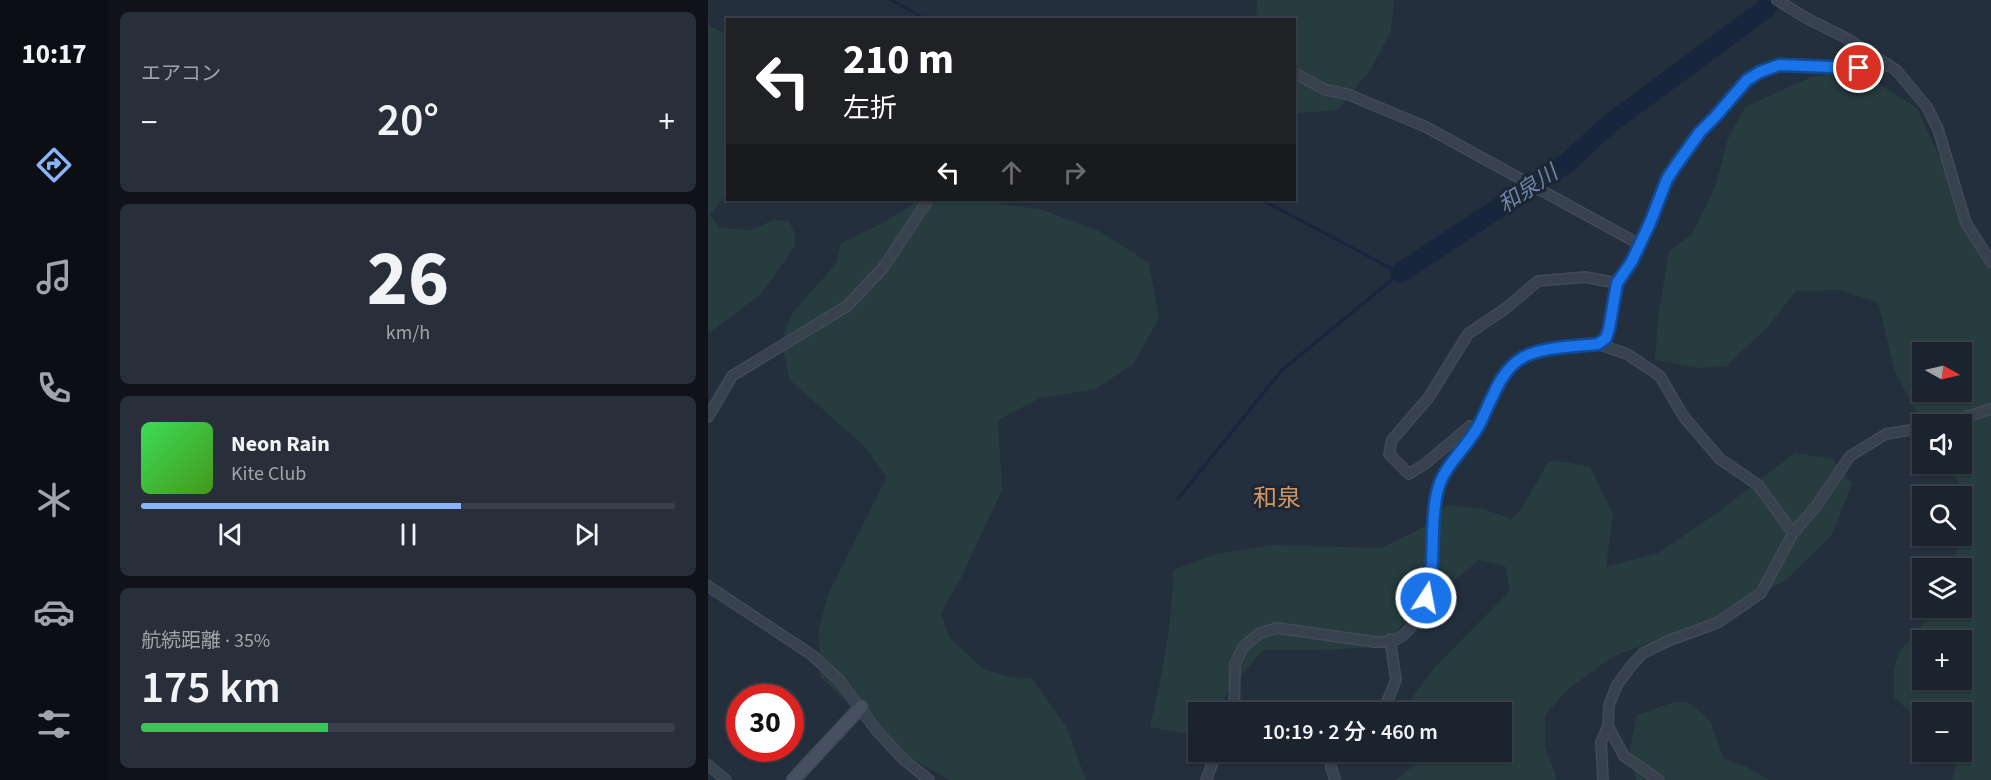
<!DOCTYPE html>
<html lang="ja">
<meta charset="utf-8">
<style>
body{margin:0;font-family:"Source Sans 3","Noto Sans JP",sans-serif;background:#282f3a;color:#f1f3f6;height:100vh;display:flex;flex-direction:column;font-size:22px;white-space:nowrap}
*{box-sizing:border-box;margin:0}
p{font-size:20px;color:#a0a4aa}
.icon{flex:none;width:33px;height:33px;fill:none;stroke:currentColor;stroke-width:2;stroke-linecap:round;stroke-linejoin:round}
.map{position:relative;flex:1;overflow:hidden}
.details{display:flex;flex-direction:column;gap:12px;padding:12px;background:#0f1319;width:600px}
.details>*{flex:none}
.hud{position:absolute;left:18px;top:18px;width:570px;height:183px;border-radius:0px;box-shadow:0 2px 4px #0004,0 0 0 2px #39404a;background:#202124;color:#fff;overflow:hidden}
.needle{width:39px;rotate:98deg}
.buttons{position:absolute;left:1204px;top:342px;display:grid;gap:12px}
.buttons a{display:grid;place-items:center;width:60px;height:60px;border-radius:0px;background:#1b232e;box-shadow:0 2px 4px #0004,0 0 0 2px #39404a;font-size:30px}
.speed{position:absolute;left:18px;top:684px;display:flex;gap:12px;font-size:30px;font-weight:700;text-align:center}
.speed>*{display:grid;place-content:center;width:78px;height:78px;border-radius:50%;background:#1b232e;box-shadow:0 2px 4px #0004,0 0 0 2px #39404a;line-height:1}
.speed .limit{border:9px solid #d22;background:#fff;color:#111}
.pin{position:absolute;display:grid;place-items:center;width:51px;height:51px;color:#fff;margin:-26px;border:3px solid #fff;border-radius:50%;box-shadow:0 2px 6px #0007}
.me{position:absolute;width:66px;margin:-33px;rotate:11deg;stroke-linejoin:round;filter:drop-shadow(0 0 4px #0008)}
.turn{display:flex;align-items:center;gap:21px;height:126px;padding:0 18px;font-size:27px}
.turn .icon{width:78px;height:78px;stroke-width:2.5}
.turn b{display:block;font-size:42px;line-height:51px}
.lanes{display:flex;align-items:center;height:57px;padding:0 18px;background:#0003;justify-content:center;gap:30px;direction:ltr}
.lanes .off{opacity:.35}
.big{font-size:45px;font-weight:600;line-height:1.1}
.details .card{flex:1;display:flex;flex-direction:column;justify-content:center;gap:9px;min-width:0;padding:0 21px;border-radius:9px;background:#282f3a}
.details .dial{align-items:center;gap:0}
.dial b{font-size:78px;line-height:1}
.song{display:flex;align-items:center;gap:18px}
.cover{width:72px;height:72px;border-radius:9px;background:linear-gradient(135deg,hsl(130 70% 55%),hsl(100 70% 35%))}
.played{height:6px;border-radius:3px;background:linear-gradient(90deg,#8ab4f8 60%,#39404a 60%)}
.keys{display:flex;justify-content:space-around;direction:ltr}
.heat{display:flex;justify-content:space-between;align-items:center;font-size:33px;direction:ltr}
.charge{height:9px;border-radius:4px;background:linear-gradient(90deg,#34c759 35%,#39404a 0)}
.trip{position:absolute;left:480px;top:702px;width:324px;height:60px;border-radius:0px;background:#1b232e;box-shadow:0 2px 4px #0004,0 0 0 2px #39404a;font-weight:600;line-height:60px;text-align:center}
main{display:flex;flex:1;min-height:0}
.menu{display:flex;flex-direction:column;width:108px;justify-content:space-around;align-items:center;background:#0b0e12;color:#a0a4aa}
.menu .icon{width:42px;height:42px}
.menu .active{color:#8ab4f8}
.menu b{font-size:27px;color:#f1f3f6}
.map>svg:first-child{display:block}
.green{fill:#263c3f;fill-rule:evenodd}
.lines{fill:none;stroke-linecap:round;stroke-linejoin:round}
.stream{stroke:#17263c;stroke-width:3}
.river{stroke:#17263c;stroke-width:20}
.street-casing{stroke:#414a57;stroke-width:12}
.secondary-casing{stroke:#414a57;stroke-width:15}
.street{stroke:#38414e;stroke-width:9}
.secondary{stroke:#465061;stroke-width:12}
.route-casing{stroke:#114b97;stroke-width:15}
.route{stroke:#1a73e8;stroke-width:10}
.labels{text-anchor:middle;dominant-baseline:central;stroke-width:6;stroke-linejoin:round;paint-order:stroke}
.water-label{font-size:22px;font-style:italic;fill:#6d86a8;stroke:#1d2633}
.quarter-label{font-size:24px;fill:#d59563;stroke:#1d2633}
</style>
<main>
<nav class="menu">
<b>10:17</b>
<svg class="icon active" aria-label="directions" viewBox="0 0 24 24"><path d="M12 3l9 9-9 9-9-9zM9 14v-3h6M13 9l2 2-2 2"/></svg>
<svg class="icon" aria-label="music" viewBox="0 0 24 24"><path d="M9 18V5l10-2v13"/><circle cx="6" cy="18" r="3"/><circle cx="16" cy="16" r="3"/></svg>
<svg class="icon" aria-label="phone" viewBox="0 0 24 24"><path d="M5 4h4l2 5-3 2q2 4 5 5l2-3 5 2v4C11 20 4 13 5 4z"/></svg>
<svg class="icon" aria-label="climate" viewBox="0 0 24 24"><path d="M12 3v18M4 7l16 10M4 17L20 7"/></svg>
<svg class="icon" aria-label="car" viewBox="0 0 24 24"><path d="M5 17H2v-5l4-1 3-4h7l3 4 3 1v5h-3M9 17h6M6 11h13"/><circle cx="7" cy="17" r="2"/><circle cx="17" cy="17" r="2"/></svg>
<svg class="icon" aria-label="filters" viewBox="0 0 24 24"><path d="M4 7h16M4 17h16"/><circle cx="9" cy="7" r="2"/><circle cx="15" cy="17" r="2"/></svg>
</nav>
<section class="details">
<div class="card"><p>エアコン</p>
<div class="heat"><a>−</a><b class="big">20°</b><a>+</a></div>
</div>
<div class="card dial"><b>26</b><p>km/h</p></div>
<div class="card">
<div class="song"><i class="cover"></i><div><b>Neon Rain</b><p>Kite Club</p></div></div>
<div class="played"></div>
<div class="keys"><svg class="icon" aria-label="previous" viewBox="0 0 24 24"><path d="M18 5L8 12l10 7zM5 5v14"/></svg><svg class="icon" aria-label="pause" viewBox="0 0 24 24"><path d="M8 5v14M16 5v14"/></svg><svg class="icon" aria-label="next" viewBox="0 0 24 24"><path d="M6 5l10 7-10 7zM19 5v14"/></svg></div>
</div>
<div class="card"><p>航続距離 · 35%</p><b class="big">175 km</b><div class="charge"></div></div>
</section>
<div class="map">
<svg width="1283" height="780" viewBox="0 0 1283 780">
<rect width="100%" height="100%" fill="#242f3e"/>
<path class="green" d="M549,0H686L683,31L663,69L630,110L591,113L587,111L586,20H548Z
M0,18L2,26L20,35L19,193L2,215L13,228L43,230L65,220L81,221L87,235V246L53,294L0,334Z
M1150,71L1209,108L1247,192L1283,261V780H1244L1250,760L1246,752H1254V712H1215V724L1186,697V669L1191,652L1215,625L1224,608H1254V568H1242L1252,543L1251,536H1254V496H1251L1250,482L1239,464H1254V424H1215L1187,372L1170,302L1131,290L1088,291L1061,326L1018,366L991,368L947,360L950,317L961,251L984,234L1007,188L1020,139L1037,107L1103,77ZM1215,352H1254V392H1215ZM1215,640H1254V680H1215Z
M212,200H266L335,210L391,231L441,263L451,318L425,364L388,389L332,398L290,420L294,490L252,580L233,613L241,637L275,669L298,676L324,679L358,726L378,780H241L165,735L142,706L112,676L111,630L120,595L179,477L157,447L82,380L73,340L85,312L128,264L133,243L171,225Z
M1087,453L1125,459L1144,484L1123,536L1079,579L1015,616L906,656L860,689L837,715V747L847,773L848,780H688L711,761L710,752H794V712H705L704,698L728,666L802,591L797,566L771,560L699,620L675,647L617,650H555L521,689L511,712H490V736L442,727C454,676 465,623 465,570L508,554L566,545L673,548L724,523L738,505L775,509L804,519L815,506L841,461L857,462L882,467L905,514L898,567L950,553L1006,515Z
M966,702L982,703L1002,721L1016,759L1039,767L1061,780H928L922,748L929,715Z"/>
<g class="lines">
<path class="stream" d="M183,0L219,20
M470,499L573,371L692,273L554,200"/>
<path class="river" d="M692,273L859,163L900,125L1057,9L1065,0"/>
<defs>
<path id="street" d="M1069,0L1100,19L1140,39L1188,70L1219,107L1230,129L1258,223L1283,262
M586,73L618,90L639,94L718,127L931,244
M890,344L919,354L952,376L976,417L1012,459L1050,485L1085,533L1109,505L1142,456L1178,434L1215,428
M0,417L24,376L139,306L175,268L220,200
M1235,424L1283,409
M762,426L717,464L701,474L681,454L684,440L721,397L760,334L798,308L830,281L877,277L909,283
M0,586L104,655L132,681L169,731L194,758L221,780
M526,712L527,664L535,647L552,633L569,628L667,642C674,642 683,643 689,639C717,624 726,574 726,545C726,528 724,508 729,491C736,467 756,450 769,430C781,410 788,388 801,369C817,347 865,346 890,344L898,338L901,329L909,283L924,261L942,223L959,179L992,132L1007,117L1039,80L1052,71L1071,65L1161,69L1181,65
M676,712V709L688,680L682,639
M900,726L916,756L951,780
M532,752H546
M619,752L627,780
M0,765L18,780
M498,780L509,752
M895,780L893,742L900,726L901,705L909,685L923,666L935,653L962,640L1009,623L1053,593L1085,533"/>
<path id="secondary" d="M85,780L153,707"/>
</defs>
<use href="#street" class="street-casing"/>
<use href="#secondary" class="secondary-casing"/>
<use href="#street" class="street"/>
<use href="#secondary" class="secondary"/>
</g>
<g class="lines">
<defs>
<path id="route" d="M718,598C729,563 721,527 729,493C734,467 757,450 770,427C782,405 791,371 814,358C832,347 869,346 890,344L898,338L901,329L909,283L924,261L942,223L959,179L969,164L992,132L1007,117L1039,80L1052,72L1071,65L1151,68"/>
</defs>
<use href="#route" class="route-casing"/>
<use href="#route" class="route"/>
</g>
<g class="labels">
<g class="water-label">
<text transform="translate(820 189) rotate(-34)">和泉川</text>
</g>
<g class="quarter-label">
<text x="569" y="498">和泉</text>
</g>
</g>
</svg>
<div class="buttons">
<a><svg class="needle" viewBox="-14 -14 28 28"><path d="M0-13l5 13h-10z" fill="#e53935"/><path d="M0 13l5-13h-10z" fill="#a0a4aa"/></svg></a>
<a><svg class="icon" aria-label="sound" viewBox="0 0 24 24"><path d="M4 9h4l5-4v14l-5-4H4zM17 9q2 3 0 6"/></svg></a>
<a><svg class="icon" aria-label="search" viewBox="0 0 24 24"><circle cx="10" cy="10" r="6"/><path d="M15 15l6 6"/></svg></a>
<a><svg class="icon" aria-label="layers" viewBox="0 0 24 24"><path d="M12 4l9 5-9 5-9-5zM3 14l9 5 9-5"/></svg></a>
<a>+</a>
<a>−</a>
</div>
<div class="speed"><div class="limit">30</div></div>
<div class="pin" style="left:1151px;top:68px;background:#d93025"><svg class="icon" aria-label="arrive" viewBox="0 0 24 24"><path d="M6 21V4h12l-3 4 3 4H6"/></svg></div>
<svg class="me" style="left:718px;top:598px" viewBox="-20 -20 40 40"><circle r="17" fill="#1a73e8" stroke="#fff" stroke-width="3"/><path d="M0-11L8 9 0 5-8 9z" fill="#fff"/></svg>
<div class="trip">10:19 · 2 分 · 460 m</div>
<div class="hud">
<div class="turn"><svg class="icon" aria-label="left" viewBox="0 0 24 24"><path d="M17 20v-9H6M10 6l-5 5 5 5"/></svg><div><b>210 m</b>左折</div></div>
<div class="lanes"><svg class="icon" aria-label="left" viewBox="0 0 24 24"><path d="M17 20v-9H6M10 6l-5 5 5 5"/></svg><svg class="icon off" aria-label="ahead" viewBox="0 0 24 24"><path d="M12 20V5M6 11l6-6 6 6"/></svg><svg class="icon off" aria-label="right" viewBox="0 0 24 24"><path d="M7 20v-9h11M14 6l5 5-5 5"/></svg></div>
</div>
</div>
</main>
